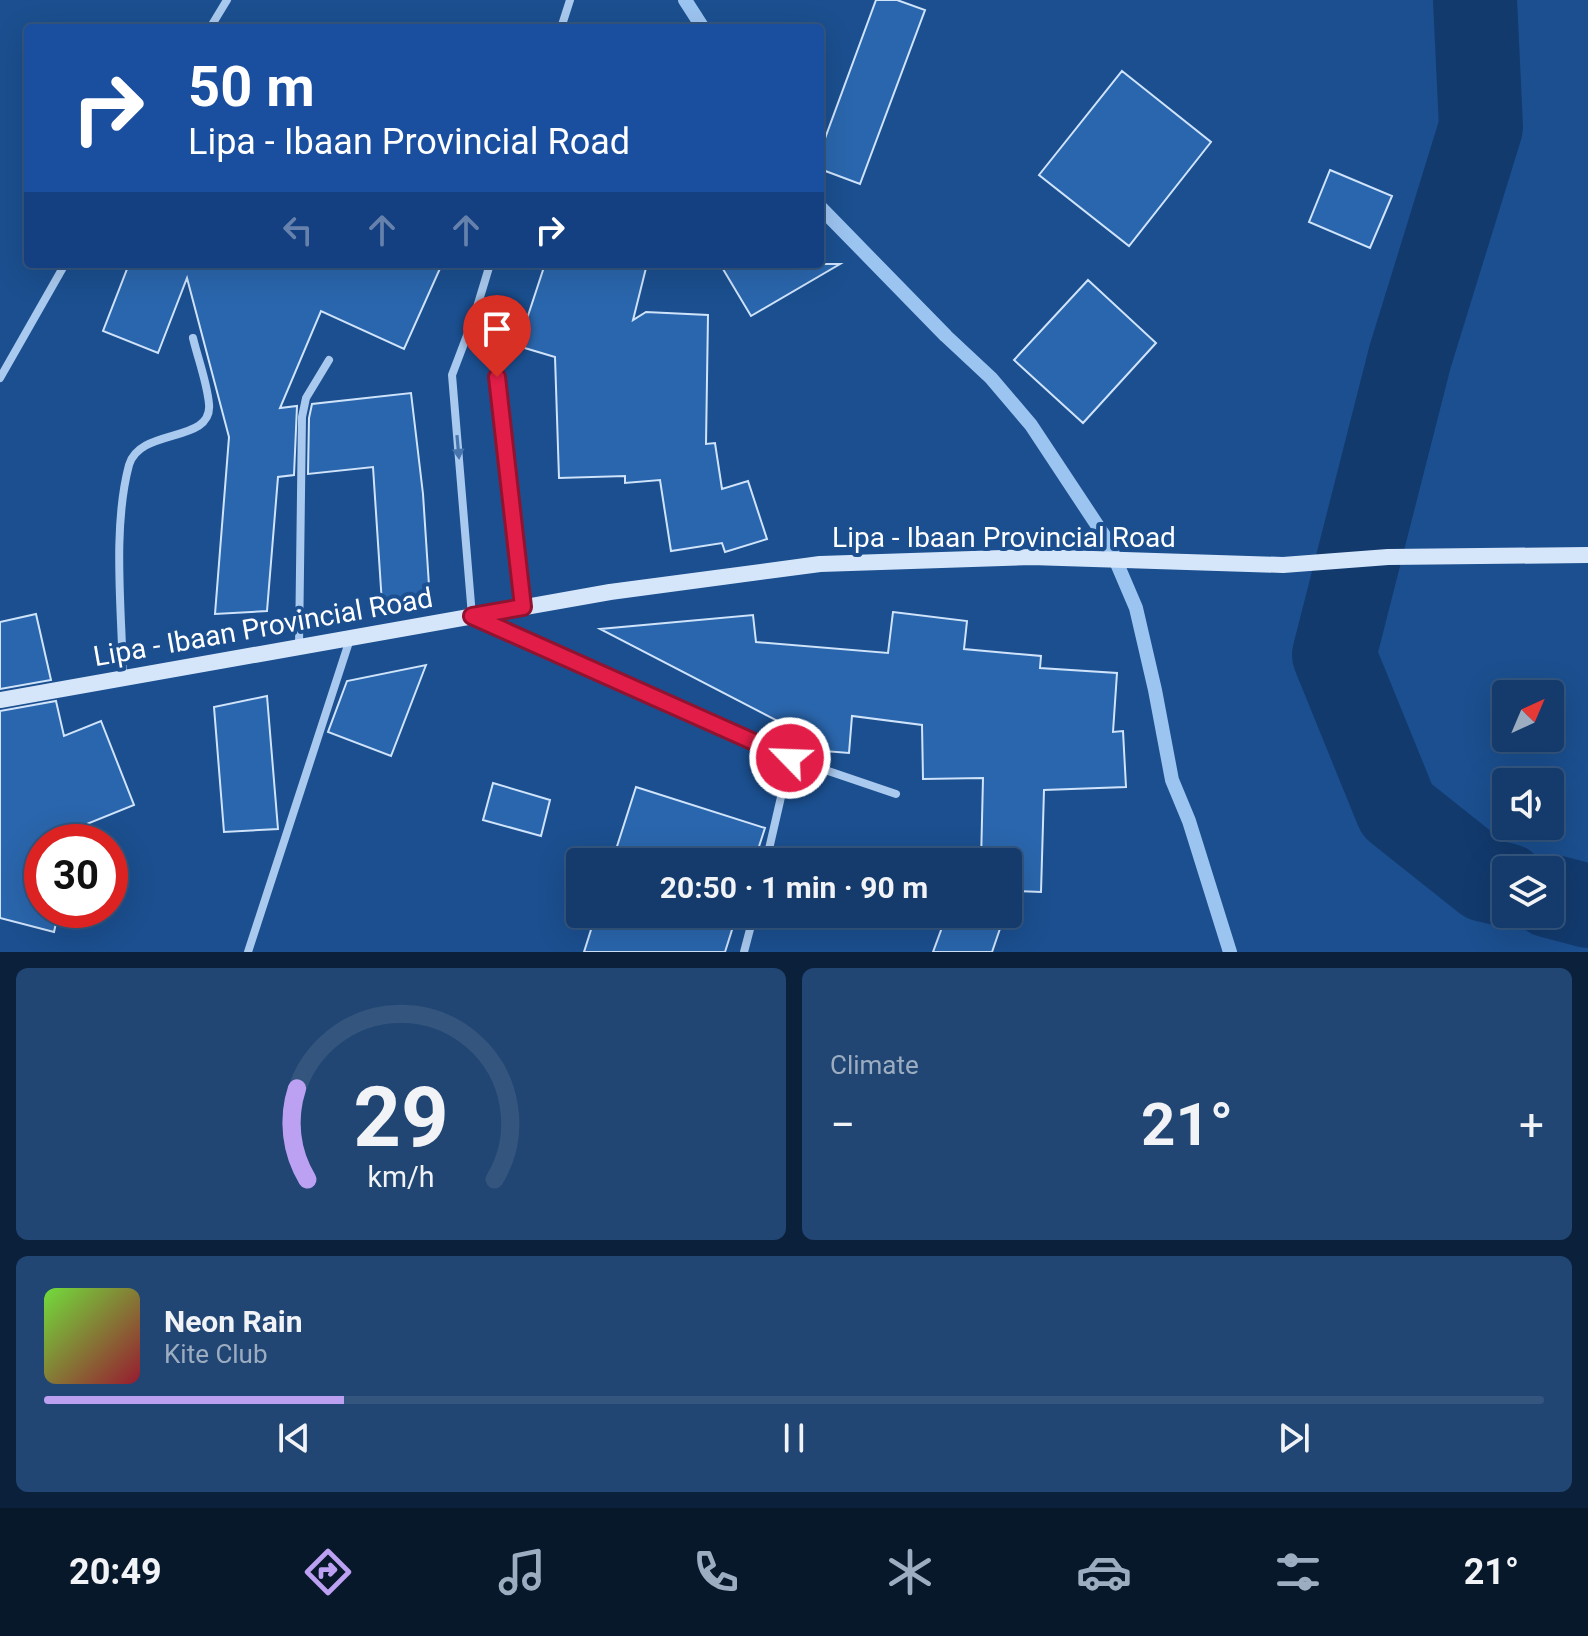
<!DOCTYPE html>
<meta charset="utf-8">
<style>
body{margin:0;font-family:Roboto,sans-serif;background:#214673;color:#f1f3f6;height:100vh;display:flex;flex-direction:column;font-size:30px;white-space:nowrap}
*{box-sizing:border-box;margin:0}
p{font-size:26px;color:#9dadc1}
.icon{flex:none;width:44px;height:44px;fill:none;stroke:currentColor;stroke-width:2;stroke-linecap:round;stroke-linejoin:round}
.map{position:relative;height:952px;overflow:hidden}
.drawer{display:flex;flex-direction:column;gap:16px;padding:16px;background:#0b203b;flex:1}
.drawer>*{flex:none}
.hud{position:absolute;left:24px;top:24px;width:800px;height:244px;border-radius:8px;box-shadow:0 8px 32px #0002,0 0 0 2px #33557e;background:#1a4fa0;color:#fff;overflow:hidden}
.needle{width:52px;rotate:44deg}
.buttons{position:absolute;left:1492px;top:680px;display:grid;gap:16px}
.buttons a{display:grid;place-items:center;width:72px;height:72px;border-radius:8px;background:#143b6b;box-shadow:0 8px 32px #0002,0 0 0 2px #33557e;font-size:40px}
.speed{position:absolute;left:24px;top:824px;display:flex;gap:16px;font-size:40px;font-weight:700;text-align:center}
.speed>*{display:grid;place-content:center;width:104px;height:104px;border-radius:50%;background:#143b6b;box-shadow:0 8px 32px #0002,0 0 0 2px #33557e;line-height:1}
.speed .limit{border:12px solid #d22;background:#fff;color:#111}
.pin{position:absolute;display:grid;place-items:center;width:68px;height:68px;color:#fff;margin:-82px -34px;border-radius:50% 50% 50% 0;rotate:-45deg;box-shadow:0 0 8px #0007}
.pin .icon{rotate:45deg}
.me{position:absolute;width:88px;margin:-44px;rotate:294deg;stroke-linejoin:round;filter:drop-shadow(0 0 6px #0008)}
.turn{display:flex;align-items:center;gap:28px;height:168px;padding:0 32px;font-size:36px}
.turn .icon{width:104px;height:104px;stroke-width:2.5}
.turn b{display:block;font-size:56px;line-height:68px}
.lanes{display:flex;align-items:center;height:76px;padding:0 32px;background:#0003;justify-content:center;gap:40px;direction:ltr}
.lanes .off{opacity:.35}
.big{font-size:60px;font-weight:700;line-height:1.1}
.drawer .widget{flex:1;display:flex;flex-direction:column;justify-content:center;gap:12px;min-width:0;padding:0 28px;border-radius:12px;background:#214673}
.drawer .dial{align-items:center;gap:0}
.dial svg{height:208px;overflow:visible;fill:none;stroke:#33557e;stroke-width:7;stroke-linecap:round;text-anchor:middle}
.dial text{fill:#f1f3f6;stroke:none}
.song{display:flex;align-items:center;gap:24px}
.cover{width:96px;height:96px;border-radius:12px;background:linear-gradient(135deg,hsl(100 70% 55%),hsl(350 70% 35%))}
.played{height:8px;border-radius:4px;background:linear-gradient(90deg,#bca0f2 20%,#33557e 20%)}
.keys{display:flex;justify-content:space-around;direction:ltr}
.heat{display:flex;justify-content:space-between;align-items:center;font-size:44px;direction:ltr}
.drawer .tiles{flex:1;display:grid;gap:16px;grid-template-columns:1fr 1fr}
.widget:last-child{grid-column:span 2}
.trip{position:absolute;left:566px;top:848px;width:456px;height:80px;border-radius:8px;background:#143b6b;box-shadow:0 8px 32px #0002,0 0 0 2px #33557e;font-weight:700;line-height:80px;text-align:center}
.tab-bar{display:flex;height:128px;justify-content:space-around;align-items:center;background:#08182b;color:#9dadc1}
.tab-bar .icon{width:56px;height:56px}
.tab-bar .on{color:#bca0f2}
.tab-bar b{font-size:36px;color:#f1f3f6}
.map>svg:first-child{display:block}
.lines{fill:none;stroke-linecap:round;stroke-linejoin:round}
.stream{stroke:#9cc4f0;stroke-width:14}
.river{stroke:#123a6d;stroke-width:84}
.building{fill:#2a66ad;stroke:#cfe3fa;stroke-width:2}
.minor{stroke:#a9c9ee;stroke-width:8}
.secondary{stroke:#d6e6fa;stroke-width:16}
.oneway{fill:#4674ac}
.route-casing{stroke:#92132f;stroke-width:20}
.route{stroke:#e11d48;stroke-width:14}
.labels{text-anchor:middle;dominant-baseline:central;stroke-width:8;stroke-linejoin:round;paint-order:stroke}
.street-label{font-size:28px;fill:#fff;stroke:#1b4f8f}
</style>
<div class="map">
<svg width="1588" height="952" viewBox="0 0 1588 952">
<rect width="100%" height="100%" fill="#1b4f8f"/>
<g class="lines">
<path class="stream" d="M685,0L703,28
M820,207L946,336L991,378L1031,425L1107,540L1136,608L1155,690L1172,780L1189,821L1230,952"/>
<path class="river" d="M1475,0L1481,127L1410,357L1334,655L1397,810L1485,880L1506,885
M1550,896L1588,906"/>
</g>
<path class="building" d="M876,0H897L925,10L860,184L820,169V152Z
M1122,71L1211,142L1129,246L1039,175Z
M1330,170L1392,196L1370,248L1309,222Z
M129,264H442L404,349L321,311L280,408L297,406L294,475L278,477L267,611L215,614L229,437L187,278L158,353L103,331Z
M545,264H647L633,320L646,312L708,315L706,444L715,443L722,489L748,481L767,539L725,552L722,543L671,551L660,480L625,483V476L559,478L555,357L518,346Z
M720,264H840L751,316Z
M1088,280L1156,343L1083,423L1014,360Z
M411,393L423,494L430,601L382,604L373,467L308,474L309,418L312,404Z
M893,612L967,621L964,649L1041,656L1040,668L1117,673L1113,732L1123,731L1126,787L1044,790L1041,892L1014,891L1008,907V862H981L983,778L923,779L922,725L852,716L849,753L799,749L801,733L600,629L753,615L756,642L888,653Z
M36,614L51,680L0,689V622Z
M426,665L391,756L328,732L347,681Z
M267,696L278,829L224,832L214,707Z
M56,701L64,736L101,721L134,805L47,840L54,842H42V910H59L54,932L0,918V711Z
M493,783L550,800L541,836L483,820Z
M636,787L765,828L754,862H612Z
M596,914H737L725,952H584Z
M947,914H1005L992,952H933Z"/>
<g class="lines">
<path class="minor" d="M210,28L227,0
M561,28L570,0
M490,264L474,317L452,375L472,616L790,758L766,862
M474,318L497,377L523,607
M0,378L65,264
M299,647L302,417L306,398L329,360
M123,678C122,612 112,529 129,465C140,427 213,444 209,404C207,382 198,359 193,338
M790,758L896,794
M248,952L350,639
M744,952L754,914"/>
<path class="secondary" d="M0,700L610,592L820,564L1031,557L1283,565L1388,557L1588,555"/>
</g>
<defs><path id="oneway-solid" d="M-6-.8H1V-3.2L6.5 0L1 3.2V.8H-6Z" transform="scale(2)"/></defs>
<use class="oneway" href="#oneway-solid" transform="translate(458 447) rotate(85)"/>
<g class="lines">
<defs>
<path id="route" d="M497,377L523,607L472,616L790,758"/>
</defs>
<use href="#route" class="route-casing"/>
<use href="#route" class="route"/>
</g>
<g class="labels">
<g class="street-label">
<text x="1004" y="537">Lipa - Ibaan Provincial Road</text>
<text transform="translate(263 627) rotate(-10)">Lipa - Ibaan Provincial Road</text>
</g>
</g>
</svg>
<div class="buttons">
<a><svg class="needle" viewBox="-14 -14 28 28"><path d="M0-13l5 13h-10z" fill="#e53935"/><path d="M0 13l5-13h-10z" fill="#9dadc1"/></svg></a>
<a><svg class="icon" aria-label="sound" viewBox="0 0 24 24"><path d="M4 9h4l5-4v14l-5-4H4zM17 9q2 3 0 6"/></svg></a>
<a><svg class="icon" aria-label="layers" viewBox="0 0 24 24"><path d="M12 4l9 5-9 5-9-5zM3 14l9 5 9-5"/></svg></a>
</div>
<div class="speed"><div class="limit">30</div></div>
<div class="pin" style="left:497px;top:377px;background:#d93025"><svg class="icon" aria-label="arrive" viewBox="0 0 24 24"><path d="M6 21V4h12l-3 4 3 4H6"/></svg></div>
<svg class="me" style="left:790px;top:758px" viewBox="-20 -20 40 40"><circle r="17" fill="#e11d48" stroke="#fff" stroke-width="3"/><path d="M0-11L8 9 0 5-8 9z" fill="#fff"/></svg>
<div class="trip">20:50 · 1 min · 90 m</div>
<div class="hud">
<div class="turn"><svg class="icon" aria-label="right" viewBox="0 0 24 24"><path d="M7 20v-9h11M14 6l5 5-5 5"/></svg><div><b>50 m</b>Lipa - Ibaan Provincial Road</div></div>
<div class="lanes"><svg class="icon off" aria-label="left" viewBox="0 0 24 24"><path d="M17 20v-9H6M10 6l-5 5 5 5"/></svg><svg class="icon off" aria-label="ahead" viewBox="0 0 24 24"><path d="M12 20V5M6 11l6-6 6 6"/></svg><svg class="icon off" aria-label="ahead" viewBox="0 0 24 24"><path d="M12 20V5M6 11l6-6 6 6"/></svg><svg class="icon" aria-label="right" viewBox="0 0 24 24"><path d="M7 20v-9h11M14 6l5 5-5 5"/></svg></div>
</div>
</div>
<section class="drawer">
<div class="tiles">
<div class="widget dial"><svg viewBox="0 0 100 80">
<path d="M14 69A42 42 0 1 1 86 69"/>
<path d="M14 69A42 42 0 0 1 10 34" stroke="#bca0f2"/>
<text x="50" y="56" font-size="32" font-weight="700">29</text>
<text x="50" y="72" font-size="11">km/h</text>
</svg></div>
<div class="widget"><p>Climate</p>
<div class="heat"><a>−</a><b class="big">21°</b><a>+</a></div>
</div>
<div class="widget">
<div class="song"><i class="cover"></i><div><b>Neon Rain</b><p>Kite Club</p></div></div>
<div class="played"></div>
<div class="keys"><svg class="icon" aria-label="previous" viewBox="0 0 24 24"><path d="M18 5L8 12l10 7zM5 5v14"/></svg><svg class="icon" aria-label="pause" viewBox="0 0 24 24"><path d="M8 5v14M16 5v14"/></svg><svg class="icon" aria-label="next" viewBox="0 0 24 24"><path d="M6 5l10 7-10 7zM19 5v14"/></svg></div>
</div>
</div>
</section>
<nav class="tab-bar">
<b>20:49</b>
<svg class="icon on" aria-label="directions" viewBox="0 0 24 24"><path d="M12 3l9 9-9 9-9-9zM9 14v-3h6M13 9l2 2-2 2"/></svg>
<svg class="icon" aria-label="music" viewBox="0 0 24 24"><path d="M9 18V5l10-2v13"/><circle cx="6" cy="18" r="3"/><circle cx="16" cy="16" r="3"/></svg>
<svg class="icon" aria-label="phone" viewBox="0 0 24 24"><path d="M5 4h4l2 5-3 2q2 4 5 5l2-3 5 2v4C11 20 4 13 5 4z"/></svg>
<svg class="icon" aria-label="climate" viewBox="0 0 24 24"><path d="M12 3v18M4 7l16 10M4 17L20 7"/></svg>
<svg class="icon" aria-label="car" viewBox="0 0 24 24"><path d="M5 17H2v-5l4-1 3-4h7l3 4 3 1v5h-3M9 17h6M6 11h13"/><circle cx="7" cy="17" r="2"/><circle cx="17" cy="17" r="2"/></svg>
<svg class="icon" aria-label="filters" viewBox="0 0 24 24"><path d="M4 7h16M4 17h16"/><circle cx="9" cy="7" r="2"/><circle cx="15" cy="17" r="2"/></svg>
<b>21°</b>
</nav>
